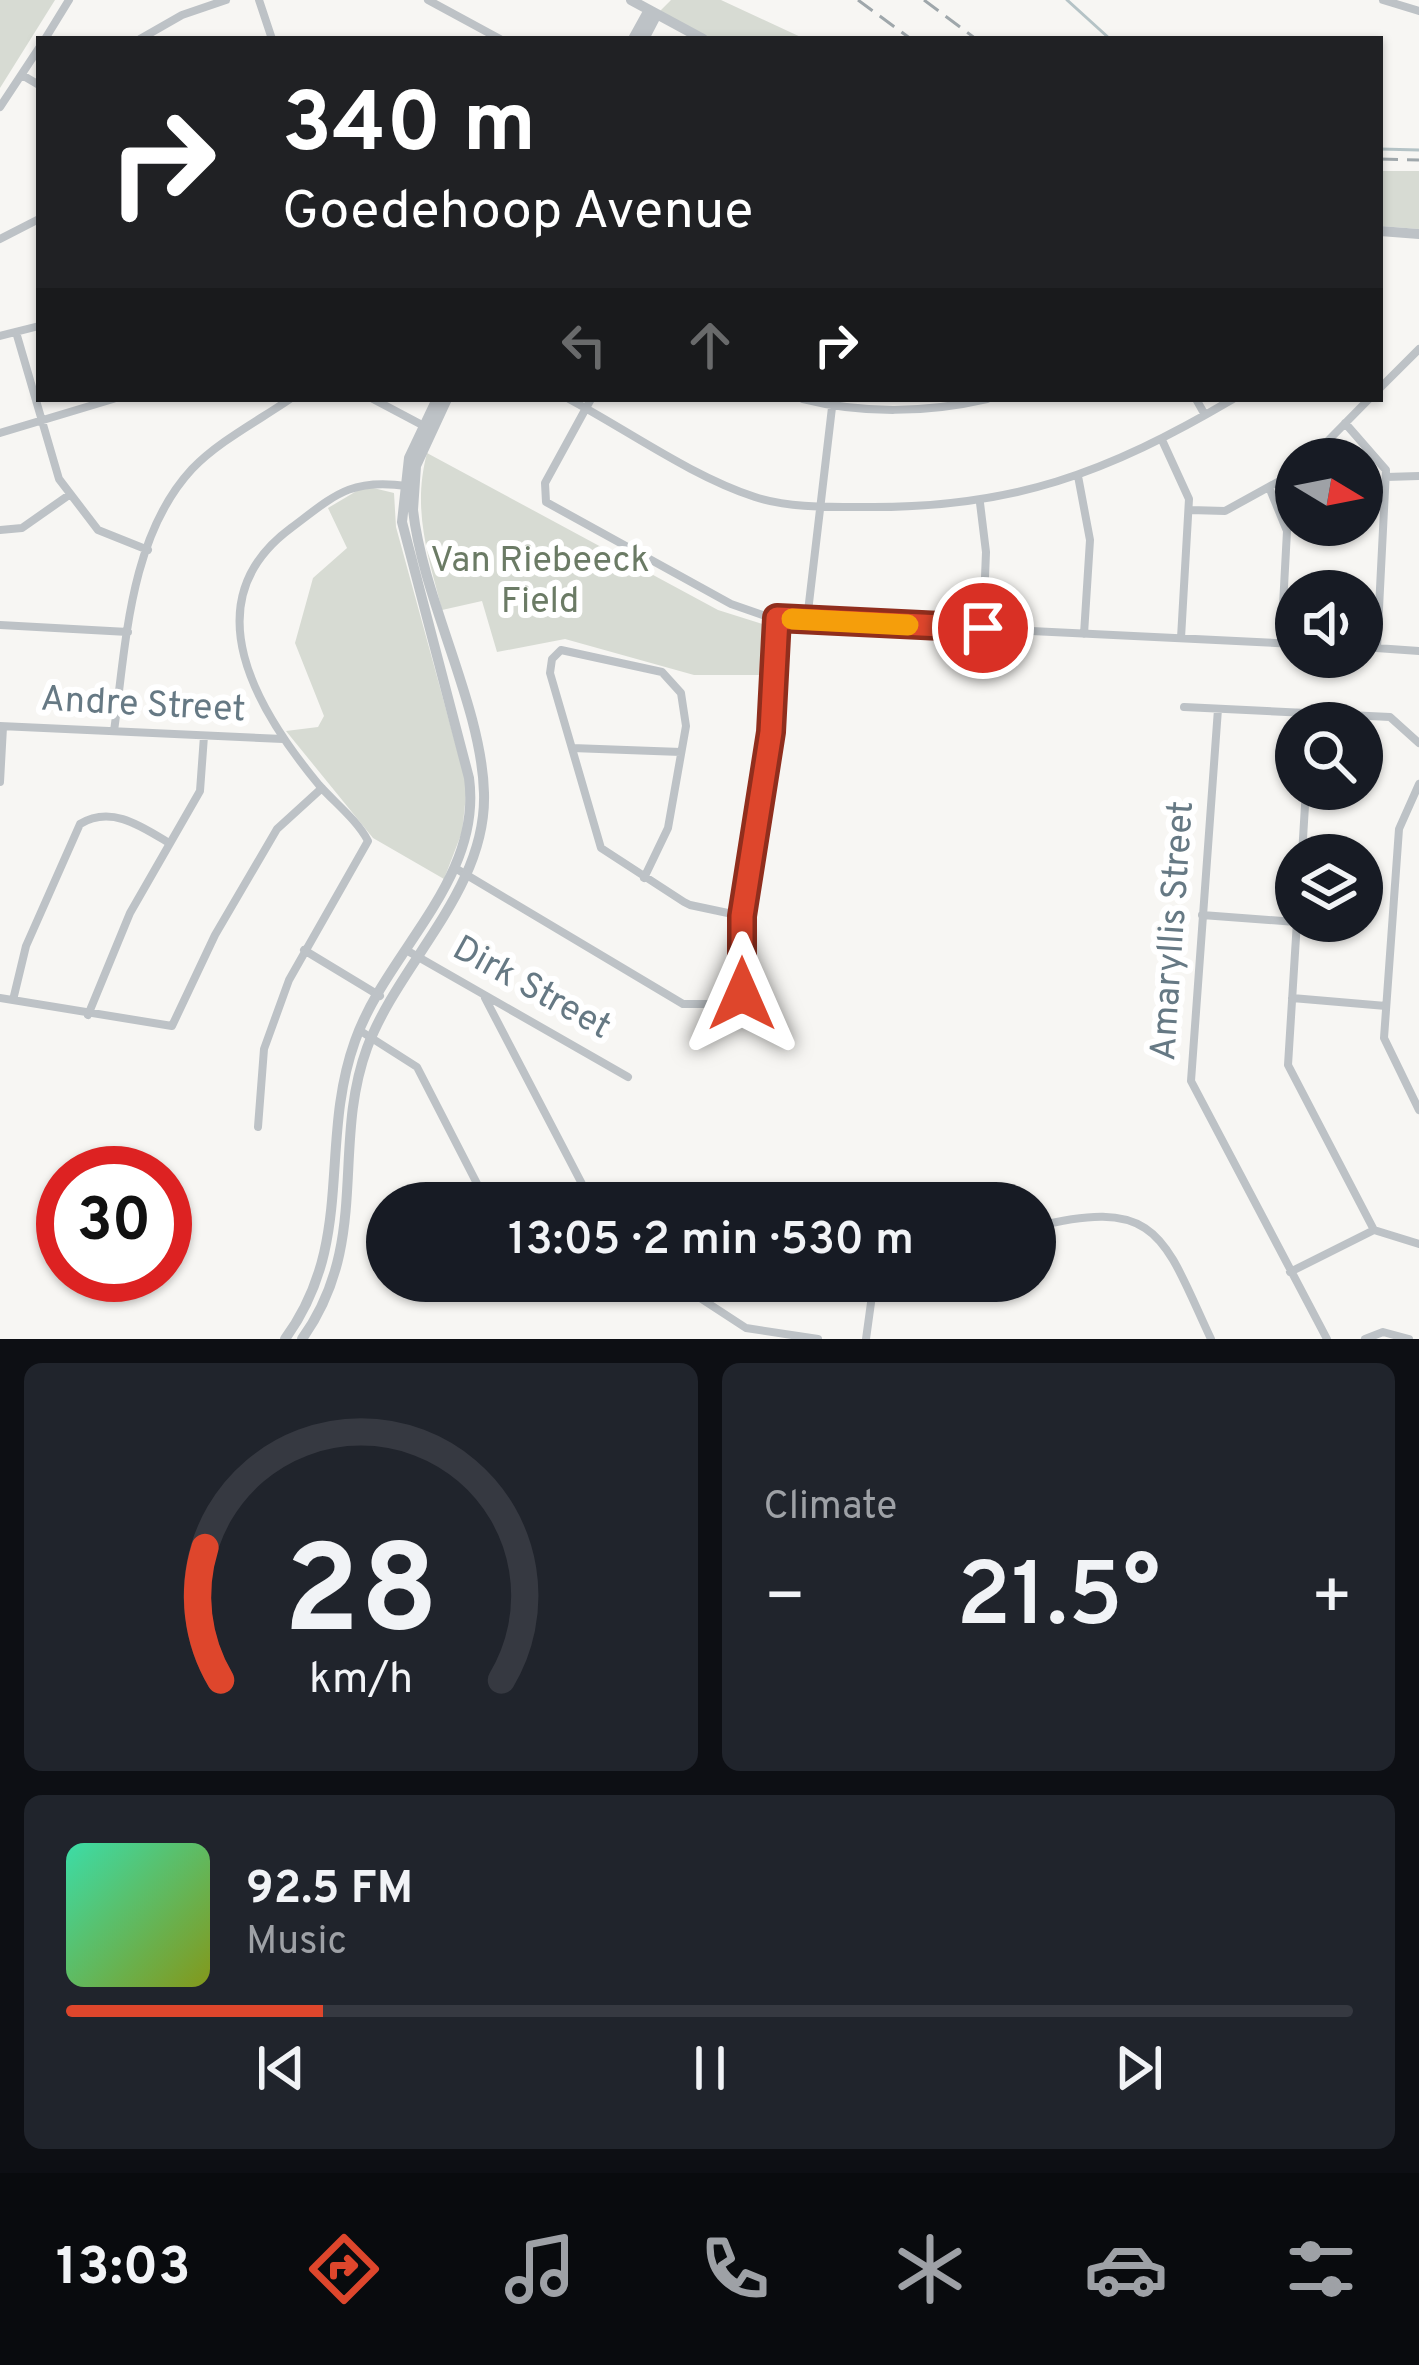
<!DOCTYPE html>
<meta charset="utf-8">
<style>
body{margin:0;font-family:Overpass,sans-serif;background:#20242c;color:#f1f3f6;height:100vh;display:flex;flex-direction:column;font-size:45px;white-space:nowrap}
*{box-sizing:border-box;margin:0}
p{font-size:39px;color:#9ea1a6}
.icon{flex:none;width:66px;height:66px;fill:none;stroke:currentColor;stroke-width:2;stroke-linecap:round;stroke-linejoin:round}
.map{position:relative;height:1339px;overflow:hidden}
.panel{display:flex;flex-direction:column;gap:24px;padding:24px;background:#0d0f14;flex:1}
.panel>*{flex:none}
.banner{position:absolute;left:36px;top:36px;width:1347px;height:366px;border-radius:0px;box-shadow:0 3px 9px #0004;background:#202124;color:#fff;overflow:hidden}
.needle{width:78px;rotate:100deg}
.buttons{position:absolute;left:1275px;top:438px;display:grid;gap:24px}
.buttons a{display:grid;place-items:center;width:108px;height:108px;border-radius:50%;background:#171b24;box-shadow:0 3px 9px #0004;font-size:60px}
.speed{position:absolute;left:36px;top:1146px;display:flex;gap:24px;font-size:60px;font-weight:700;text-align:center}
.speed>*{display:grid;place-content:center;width:156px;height:156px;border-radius:50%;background:#171b24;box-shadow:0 3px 9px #0004;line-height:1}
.speed .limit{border:18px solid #d22;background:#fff;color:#111}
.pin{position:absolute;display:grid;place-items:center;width:102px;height:102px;color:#fff;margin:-51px;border:6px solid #fff;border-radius:50%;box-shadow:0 3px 12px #0007}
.me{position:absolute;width:132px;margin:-66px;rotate:0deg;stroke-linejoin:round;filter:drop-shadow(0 0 9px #0008)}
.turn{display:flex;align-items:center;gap:42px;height:252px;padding:0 48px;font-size:54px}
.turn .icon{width:156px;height:156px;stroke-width:2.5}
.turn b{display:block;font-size:84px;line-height:102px}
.lanes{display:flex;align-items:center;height:114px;padding:0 48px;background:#0003;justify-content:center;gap:60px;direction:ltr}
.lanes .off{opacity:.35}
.big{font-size:90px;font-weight:600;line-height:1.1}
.panel .card{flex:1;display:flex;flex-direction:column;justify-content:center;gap:18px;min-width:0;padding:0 42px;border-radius:18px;background:#20242c}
.panel .dial{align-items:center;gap:0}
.dial svg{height:312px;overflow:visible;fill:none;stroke:#363941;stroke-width:7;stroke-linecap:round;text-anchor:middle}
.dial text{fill:#f1f3f6;stroke:none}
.song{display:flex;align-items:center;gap:36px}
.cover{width:144px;height:144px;border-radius:18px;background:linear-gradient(135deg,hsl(160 70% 55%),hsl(70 70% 35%))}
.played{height:12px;border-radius:6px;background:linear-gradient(90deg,#de462c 20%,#363941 20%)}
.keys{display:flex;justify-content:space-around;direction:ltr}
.heat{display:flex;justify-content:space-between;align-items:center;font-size:66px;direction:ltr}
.panel .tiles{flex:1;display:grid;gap:24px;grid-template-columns:1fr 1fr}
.card:last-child{grid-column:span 2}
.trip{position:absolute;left:366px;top:1182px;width:690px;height:120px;border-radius:60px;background:#171b24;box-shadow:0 3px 9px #0004;font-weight:600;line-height:120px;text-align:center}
.tabs{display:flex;height:192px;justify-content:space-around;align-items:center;background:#090b0e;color:#9ea1a6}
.tabs .icon{width:84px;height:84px}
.tabs .selected{color:#de462c}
.tabs b{font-size:54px;color:#f1f3f6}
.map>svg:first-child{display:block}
.green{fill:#d7dbd3}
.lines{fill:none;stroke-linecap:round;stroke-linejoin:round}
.stream{stroke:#b5c3c6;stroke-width:3}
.minor{stroke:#bdc2c6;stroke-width:8}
.tertiary{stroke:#bdc2c6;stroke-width:10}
.rail{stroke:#9fa7ab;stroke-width:3;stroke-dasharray:18 9;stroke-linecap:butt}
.route-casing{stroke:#902e1d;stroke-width:30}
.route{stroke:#de462c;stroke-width:21}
.slow{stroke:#f59e0b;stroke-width:21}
.labels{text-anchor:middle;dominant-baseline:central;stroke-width:12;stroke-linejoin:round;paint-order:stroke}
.park-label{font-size:36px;fill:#6b7b65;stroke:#fff}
.street-label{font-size:36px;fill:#667984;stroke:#fff}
</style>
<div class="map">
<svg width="1419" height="1339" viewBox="0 0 1419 1339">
<rect width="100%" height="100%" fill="#f7f6f3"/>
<path class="green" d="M0,0H55L0,88Z
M671,0H721L805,39H703L657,14Z
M1380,171H1419V229L1380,226Z
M427,453L718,610L772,627L769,675H694L565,639L497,652L482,601L442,610C428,555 412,510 427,453Z
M365,486L394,493L396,527L467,786L462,832L444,879L373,838L286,731L318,727L324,716L295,643L313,578L347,548L328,508Z"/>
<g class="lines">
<path class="stream" d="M1067,0L1110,39
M1380,149L1419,150"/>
<path class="minor" d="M259,0L272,39
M428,0L500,39
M1383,0L1419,11
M45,39L69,0
M140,39L182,15L226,0
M22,75L39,85
M0,107L39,48
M0,239L39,219
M16,332L59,479L98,530L148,550
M0,336L39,326
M1380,388L1419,349
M373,399L424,426
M569,399C629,431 691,476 755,497C789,508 827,507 863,507C1012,509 1107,473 1233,399
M591,399L545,483L546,502L731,604L768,617L807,620L1296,644
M803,399C862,414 927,413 987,399
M1196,399L1205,415
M1345,423L1386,470L1377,648
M0,433L113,399
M1162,440L1189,499L1181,638
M1310,459L1369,399
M1078,476L1090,540L1084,634
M1386,477L1419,476
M1269,487L1287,531L1281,643
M980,503L986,552L983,628
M1190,510L1225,511L1296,472
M0,530L22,528L69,495
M807,620L833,399
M0,625L128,632
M1362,647L1419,651
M1184,707L1390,717L1419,743
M1218,709L1191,1081L1327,1339
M0,726L283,739
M114,731C126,645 129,537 192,469C219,441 258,421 290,399
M572,748L681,752
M0,782L3,727
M1419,784L1399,829L1384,1038L1419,1110
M1302,855L1306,789
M455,868L683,1004H732L743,987L742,916L769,749L777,618
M644,878L668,828L686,726L681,693L662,672L561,650L552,659L550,673L601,848L684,902L690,905L742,916
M1202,915L1296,922
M1297,921L1288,1065L1374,1230
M304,950L380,996
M406,950L628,1077
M0,998L172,1026L215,935L277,829L322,788
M485,998L592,1203
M1292,998L1386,1006
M13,1000L26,946L80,824C111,805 141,826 169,843
M88,1015L130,913L200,791L204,736
M359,1030L417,1067L487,1203
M258,1127L264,1049L289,980L368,841C357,820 335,803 319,785C257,710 191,602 291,528C335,495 350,478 407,486
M1035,1227C1160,1195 1164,1239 1211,1339
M1290,1272L1374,1230L1419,1244
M674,1281L746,1328L818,1339
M866,1339L874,1281
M1365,1339L1383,1332L1409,1339"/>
<path class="tertiary" d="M631,0L703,39
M633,39L649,10
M644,39L657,14
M1380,231L1419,234
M285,1339C356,1242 318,1144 355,1041C386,952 483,880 469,778L402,522L409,458L437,399
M302,1339C371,1243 331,1146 367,1048C399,962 487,890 484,793C482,706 423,600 413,510L416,466L447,399"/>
<path class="rail" d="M858,0L911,39
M924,0L976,39
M1380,159L1419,160"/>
</g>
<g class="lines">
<defs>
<path id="route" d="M742,994V916L771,732L777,618L983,628"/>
</defs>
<use href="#route" class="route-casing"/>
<use href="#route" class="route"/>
<path class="slow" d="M792,619L908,625"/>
</g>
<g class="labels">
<g class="park-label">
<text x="540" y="562">Van Riebeeck<tspan x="540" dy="41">Field</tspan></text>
</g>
<g class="street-label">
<text transform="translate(143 706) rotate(3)">Andre Street</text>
<text transform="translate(1174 931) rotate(-86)">Amaryllis Street</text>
<text transform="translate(531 989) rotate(29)">Dirk Street</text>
</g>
</g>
</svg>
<div class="buttons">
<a><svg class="needle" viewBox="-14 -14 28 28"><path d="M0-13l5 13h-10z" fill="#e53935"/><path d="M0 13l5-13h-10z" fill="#9ea1a6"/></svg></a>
<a><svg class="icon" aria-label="sound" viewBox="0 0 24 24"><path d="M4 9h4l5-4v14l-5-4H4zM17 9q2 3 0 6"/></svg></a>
<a><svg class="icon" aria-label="search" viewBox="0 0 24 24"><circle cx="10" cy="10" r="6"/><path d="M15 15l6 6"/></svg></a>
<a><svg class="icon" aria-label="layers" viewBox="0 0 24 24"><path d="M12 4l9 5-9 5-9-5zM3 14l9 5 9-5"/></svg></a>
</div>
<div class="speed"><div class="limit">30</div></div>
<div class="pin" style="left:983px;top:628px;background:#d93025"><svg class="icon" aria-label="arrive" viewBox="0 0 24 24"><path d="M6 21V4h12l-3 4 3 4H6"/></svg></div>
<svg class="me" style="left:742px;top:994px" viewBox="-20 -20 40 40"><path d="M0-17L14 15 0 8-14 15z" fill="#de462c" stroke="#fff" stroke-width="4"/></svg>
<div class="trip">13:05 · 2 min · 530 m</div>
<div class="banner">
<div class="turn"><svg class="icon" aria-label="right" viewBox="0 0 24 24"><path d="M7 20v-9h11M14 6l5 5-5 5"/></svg><div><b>340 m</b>Goedehoop Avenue</div></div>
<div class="lanes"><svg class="icon off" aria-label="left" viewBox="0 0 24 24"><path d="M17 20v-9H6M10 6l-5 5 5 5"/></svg><svg class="icon off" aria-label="ahead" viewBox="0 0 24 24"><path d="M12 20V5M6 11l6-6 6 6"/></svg><svg class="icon" aria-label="right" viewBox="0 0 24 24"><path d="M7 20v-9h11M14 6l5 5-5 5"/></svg></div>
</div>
</div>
<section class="panel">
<div class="tiles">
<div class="card dial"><svg viewBox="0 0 100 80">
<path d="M14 69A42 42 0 1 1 86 69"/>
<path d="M14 69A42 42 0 0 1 10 35" stroke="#de462c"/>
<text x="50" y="56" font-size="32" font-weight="700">28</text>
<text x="50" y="72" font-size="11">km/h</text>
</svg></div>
<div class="card"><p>Climate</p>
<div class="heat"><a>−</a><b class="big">21.5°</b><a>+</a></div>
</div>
<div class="card">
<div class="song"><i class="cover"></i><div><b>92.5 FM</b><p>Music</p></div></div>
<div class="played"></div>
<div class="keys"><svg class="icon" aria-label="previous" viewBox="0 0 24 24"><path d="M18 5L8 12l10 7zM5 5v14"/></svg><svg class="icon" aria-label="pause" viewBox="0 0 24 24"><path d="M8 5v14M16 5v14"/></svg><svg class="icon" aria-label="next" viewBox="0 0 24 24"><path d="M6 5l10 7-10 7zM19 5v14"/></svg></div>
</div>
</div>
</section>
<nav class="tabs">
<b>13:03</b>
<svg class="icon selected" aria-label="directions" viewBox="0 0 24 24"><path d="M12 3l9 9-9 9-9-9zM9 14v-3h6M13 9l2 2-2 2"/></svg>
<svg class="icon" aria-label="music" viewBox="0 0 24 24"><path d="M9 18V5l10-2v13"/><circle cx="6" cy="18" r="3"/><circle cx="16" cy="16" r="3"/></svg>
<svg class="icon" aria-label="phone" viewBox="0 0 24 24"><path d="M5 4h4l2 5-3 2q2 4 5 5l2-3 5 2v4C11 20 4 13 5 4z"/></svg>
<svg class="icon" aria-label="climate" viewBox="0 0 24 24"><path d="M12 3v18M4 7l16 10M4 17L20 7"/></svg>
<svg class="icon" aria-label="car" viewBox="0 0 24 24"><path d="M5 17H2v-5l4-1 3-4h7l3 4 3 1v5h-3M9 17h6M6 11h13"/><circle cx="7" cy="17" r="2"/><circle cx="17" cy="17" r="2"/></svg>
<svg class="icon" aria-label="filters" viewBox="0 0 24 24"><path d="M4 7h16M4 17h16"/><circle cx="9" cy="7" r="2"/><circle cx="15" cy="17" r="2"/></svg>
</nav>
